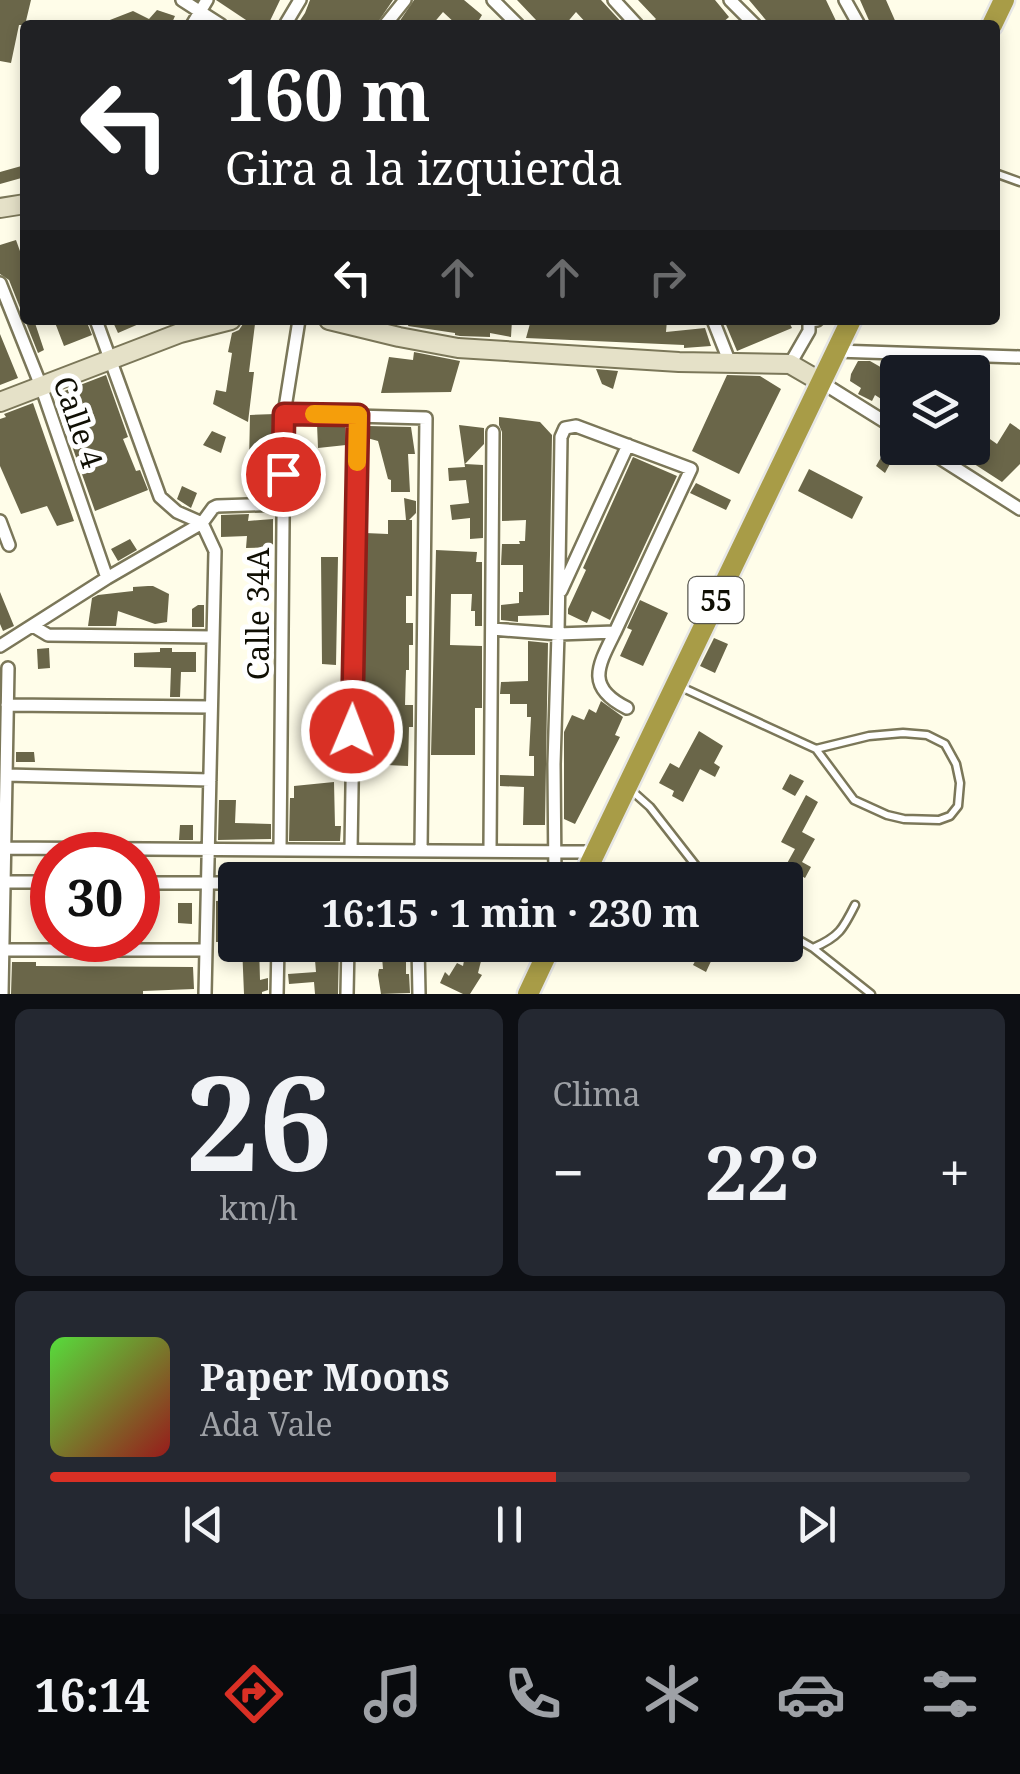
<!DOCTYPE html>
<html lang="es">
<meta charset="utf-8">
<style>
body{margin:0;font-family:"Noto Serif",serif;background:#242831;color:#f1f3f6;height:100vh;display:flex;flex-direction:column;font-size:38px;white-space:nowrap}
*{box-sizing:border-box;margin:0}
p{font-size:32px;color:#9ea1a6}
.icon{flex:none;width:55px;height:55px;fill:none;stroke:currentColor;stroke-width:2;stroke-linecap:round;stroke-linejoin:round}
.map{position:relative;height:994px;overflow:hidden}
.drawer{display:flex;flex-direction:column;gap:15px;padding:15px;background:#0d0f14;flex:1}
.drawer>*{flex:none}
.banner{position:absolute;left:20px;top:20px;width:980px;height:305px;border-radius:10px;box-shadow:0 5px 15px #0003;background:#202124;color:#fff;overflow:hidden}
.fabs{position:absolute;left:880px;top:355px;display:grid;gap:20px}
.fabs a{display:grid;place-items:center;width:110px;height:110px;border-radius:10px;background:#171b24;box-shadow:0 5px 15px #0003;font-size:50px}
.speed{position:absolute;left:30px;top:832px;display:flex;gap:20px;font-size:50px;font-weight:700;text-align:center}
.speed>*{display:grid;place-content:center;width:130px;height:130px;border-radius:50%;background:#171b24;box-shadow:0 5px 15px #0003;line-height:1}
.speed .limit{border:15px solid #d22;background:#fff;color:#111}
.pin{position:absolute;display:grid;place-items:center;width:85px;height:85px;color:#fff;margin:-42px;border:5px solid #fff;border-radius:50%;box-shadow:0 2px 10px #0007}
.me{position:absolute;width:110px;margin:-55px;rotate:1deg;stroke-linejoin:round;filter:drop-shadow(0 0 8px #0008)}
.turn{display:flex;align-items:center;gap:35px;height:210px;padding:0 40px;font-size:45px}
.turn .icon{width:130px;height:130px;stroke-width:2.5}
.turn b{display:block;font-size:70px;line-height:85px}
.lanes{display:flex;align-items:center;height:95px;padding:0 40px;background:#0003;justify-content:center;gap:50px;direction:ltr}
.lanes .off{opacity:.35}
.big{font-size:75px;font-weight:700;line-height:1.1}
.drawer .tile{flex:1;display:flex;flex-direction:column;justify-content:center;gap:15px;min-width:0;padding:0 35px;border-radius:15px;background:#242831}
.drawer .dial{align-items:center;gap:0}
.dial b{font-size:130px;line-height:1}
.song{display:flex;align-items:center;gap:30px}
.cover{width:120px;height:120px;border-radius:15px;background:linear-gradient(135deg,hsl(110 70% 55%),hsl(0 70% 35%))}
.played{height:10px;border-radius:5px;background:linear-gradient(90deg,#d93025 55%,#363941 55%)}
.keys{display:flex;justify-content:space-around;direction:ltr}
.heat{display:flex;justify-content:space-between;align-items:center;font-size:55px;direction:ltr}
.drawer .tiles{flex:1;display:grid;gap:15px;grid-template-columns:1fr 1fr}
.tile:last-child{grid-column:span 2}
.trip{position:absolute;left:218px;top:862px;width:585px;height:100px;border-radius:10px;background:#171b24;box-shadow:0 5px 15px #0003;font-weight:700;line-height:100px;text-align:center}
.tabs{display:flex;height:160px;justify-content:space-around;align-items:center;background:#090b0e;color:#9ea1a6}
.tabs .icon{width:70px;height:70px}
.tabs .current{color:#d93025}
.tabs b{font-size:45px;color:#f1f3f6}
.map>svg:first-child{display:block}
.building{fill:#6a6649}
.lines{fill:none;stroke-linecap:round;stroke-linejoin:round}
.lane-casing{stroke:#7b7759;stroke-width:11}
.street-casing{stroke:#7b7759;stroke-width:16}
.secondary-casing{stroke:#7b7759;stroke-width:22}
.highway-casing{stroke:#e7e7e6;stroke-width:25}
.lane{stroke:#fff;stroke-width:6}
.street{stroke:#fff;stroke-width:11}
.secondary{stroke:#e5e1c8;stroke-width:18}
.highway{stroke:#a89c47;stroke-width:20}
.route-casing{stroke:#8d1f18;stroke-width:25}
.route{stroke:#d93025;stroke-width:18}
.slow{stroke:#f59e0b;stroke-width:18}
.labels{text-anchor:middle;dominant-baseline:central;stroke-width:10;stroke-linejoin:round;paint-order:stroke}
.shield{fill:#fff;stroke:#58574f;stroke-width:2.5}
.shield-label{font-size:28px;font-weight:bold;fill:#100f04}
.street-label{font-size:30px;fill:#100f04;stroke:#fff}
</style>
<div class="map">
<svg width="1020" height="994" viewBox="0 0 1020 994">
<rect width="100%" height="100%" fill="#fffde9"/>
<path class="building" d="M0,0H31L25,25H19L11,63L0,61Z
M216,0H280L268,25H256L246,20Z
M310,0H393L376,25H297L305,13Z
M414,0H464L482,15L476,25H457L443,12L432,25H397Z
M517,0H601L624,25H588L576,12L565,25H532L536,20Z
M638,0H715L729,17L720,25H648L656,19Z
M749,0H826L838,25H770Z
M860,0H886L897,25H871Z
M157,10L175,16L171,25H97L133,11L149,19Z
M25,165V177L0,184V172Z
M16,240L25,265V283L22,284L25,291V320H34L44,350L38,353L9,280L0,274V245Z
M54,320H86L92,335L64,346Z
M112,320H148L118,333Z
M410,320H512L511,337L490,333V337L460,336L455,335V333L408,326Z
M531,320H667L666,332L705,328L711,346L684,348V345L526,338Z
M724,320H788L792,328L737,351Z
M243,324H255L249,372H254L248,422L213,404L216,390L226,392L232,353L228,352L232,333L239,330Z
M0,334L18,378L0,385Z
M414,352L460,361L451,392L381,393L389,357L413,360Z
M858,361H870L898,377V410L875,395L872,401L858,394L861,388L850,381L851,374Z
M596,369L618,371L613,389L602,384Z
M106,375L128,437L123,439L136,471L140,470L148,490L95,511L54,395Z
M727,375L760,376L781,389L739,474L692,451Z
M33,403L74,521L57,526L47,506L21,514L0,466V419L6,417L4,414Z
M275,414L274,457L249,462L250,415Z
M499,417L540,422L552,435L549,615L518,616V622L501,620V605L519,603V592H523V565H501L502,544H520L519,541H525L526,520L502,521V432L499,425Z
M1010,423L1020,430V464L1002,482L968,460L987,437L997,444Z
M317,424L345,425L346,445L318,448Z
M459,425L484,428V444L465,464L483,465V538L470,539V518L452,520L450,505L469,503L466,480L449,481L448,468L465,467Z
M368,426L411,427L415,454H408L410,492H391V480L388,479L378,441L367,438Z
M212,431L226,437L221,453L203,445Z
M887,447L896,453L885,473L876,466Z
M633,457L677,476L610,620L592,611L587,623L568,614V609L586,570L583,568Z
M809,469L863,497L852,519L798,491Z
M696,483L731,500L726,510L690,493Z
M182,486L197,493L191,508L177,499Z
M404,498L416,501V513L409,520H412V596H406V623H413V645H409V670H406L405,705H413V727H409L408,766L387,765V764L362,766L365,533L388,534V520H406Z
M249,514L248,521L273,519V547L246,548L247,536L221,537V515Z
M130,539L137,550L118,561L111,549Z
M436,550L477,552L476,562H482V626H475V611H471L472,594H451L450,645L482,646V708H475V755H431Z
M321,557H338L336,665L322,664Z
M148,586H153L169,594L167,622L155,624L118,611L116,626H88L92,598L98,595L133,591V587Z
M0,592L14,626L3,631L0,624Z
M640,600L668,613L643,666L620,656L632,630L627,628Z
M198,605H204V627H192V609Z
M714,638L728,644L715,673L700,666Z
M528,641L548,643L545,825H523L524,787L500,786V775L534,776V756H529L531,717H527V704H510V694H500L501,682L528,681Z
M49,648L50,668L38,669L37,649Z
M160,648H172V652H196V672H181L180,697H170L171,668L134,667V653L160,652Z
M601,701L623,717L615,735L620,737L575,824L564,819V732L572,715L584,720L589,709L596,713Z
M699,731L723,746L714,763L720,767L715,777L700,769L683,802L672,796L674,791L659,783L670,763L679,768Z
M16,752H34L35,762H16Z
M790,774L804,781L795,796L782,789Z
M334,782L335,826H341L340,841H289L290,798H294V786Z
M806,795L818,802L802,832L815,839L802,862L811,867L805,878L785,867L795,849L781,842Z
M219,800H236L235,823L271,824V839L218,840Z
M180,825H193V840H179Z
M233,900L235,942H216V901Z
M178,903H192V924L178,923Z
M242,945H259L260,980L268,978V990L262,992V994H244Z
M381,945H395L394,962H406V974H409L410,993L381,994L378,975L379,969H383Z
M467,945H485L478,973L482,975L470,994H463L440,983L445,972L449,976L457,963L463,966Z
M339,946L338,994H315L314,982L289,984L288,974L316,972L314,948Z
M700,952L712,959L706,972L693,965Z
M12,962H36V966L193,967L194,989L143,991V994H11Z"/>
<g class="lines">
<defs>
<path id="lane" d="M995,173L1020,182
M681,687L816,749L854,800L887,815L904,819L939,820L950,816L958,806L960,783L956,764L945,744L927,735L903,733L869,736L816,749
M631,790L650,807L707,880
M785,932L813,948C839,937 843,929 855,905
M813,948L871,994"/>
<path id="street" d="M182,0L221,25
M493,0L518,25
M614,0L637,25
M730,0L755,25
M845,0L859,25
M192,25L207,0
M285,25L300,0
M385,25L405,0
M0,283L41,386L107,578
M96,320L160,497L177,512L202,523L215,551L205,994
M713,320L730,363
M836,351L1020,357
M790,364L809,331V321L817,320
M821,382L898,430
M284,414L426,418L421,850
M924,448L1020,509
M0,521L9,545
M561,591L628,445
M33,626L48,635L213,637
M492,629L558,634L615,632L691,469L576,426L565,428L561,437L558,634L554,764L555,880
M615,632C598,666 585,687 627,708
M0,646L107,578L202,523L213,508L217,506L283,504
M7,705L211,707
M6,775L210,780
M0,848L596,852
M280,849L284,414L299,320
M351,850L358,415
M490,850L493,432
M0,882H52
M138,883H235
M418,945L419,994
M3,950H206
M2,994L8,668
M277,994L278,945
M347,994L348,945"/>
<path id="secondary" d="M0,208L25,204
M329,320L399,337L458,348L679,362L790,364L821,382
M0,402L180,333L231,320"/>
<path id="highway" d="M992,25L1004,0
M582,880L851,320
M528,994L551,945"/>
</defs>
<use href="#lane" class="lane-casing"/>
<use href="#street" class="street-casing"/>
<use href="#secondary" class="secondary-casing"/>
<use href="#highway" class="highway-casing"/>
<use href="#lane" class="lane"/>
<use href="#street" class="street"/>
<use href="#secondary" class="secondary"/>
<use href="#highway" class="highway"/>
</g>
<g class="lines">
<defs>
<path id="route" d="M283,474L284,414L358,415L352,731"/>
</defs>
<use href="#route" class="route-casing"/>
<use href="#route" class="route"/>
<path class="slow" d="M314,414L358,415L357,462"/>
</g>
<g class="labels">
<rect class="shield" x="688.5" y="577" width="55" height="46" rx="8"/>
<g class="shield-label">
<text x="716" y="600">55</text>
</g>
<g class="street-label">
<text transform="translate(79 422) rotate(71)">Calle 4</text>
<text transform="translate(257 614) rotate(-90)">Calle 34A</text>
</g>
</g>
</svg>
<div class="fabs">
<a><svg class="icon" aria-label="layers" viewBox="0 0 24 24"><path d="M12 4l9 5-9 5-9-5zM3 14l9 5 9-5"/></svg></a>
</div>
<div class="speed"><div class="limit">30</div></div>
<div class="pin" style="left:283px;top:474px;background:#d93025"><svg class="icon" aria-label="arrive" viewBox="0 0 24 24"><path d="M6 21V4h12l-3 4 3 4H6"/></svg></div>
<svg class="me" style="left:352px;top:731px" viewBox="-20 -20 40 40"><circle r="17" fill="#d93025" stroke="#fff" stroke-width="3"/><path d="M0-11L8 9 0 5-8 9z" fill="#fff"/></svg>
<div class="trip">16:15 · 1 min · 230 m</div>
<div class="banner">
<div class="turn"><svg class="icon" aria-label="left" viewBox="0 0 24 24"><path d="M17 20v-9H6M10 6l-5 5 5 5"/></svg><div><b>160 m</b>Gira a la izquierda</div></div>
<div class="lanes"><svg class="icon" aria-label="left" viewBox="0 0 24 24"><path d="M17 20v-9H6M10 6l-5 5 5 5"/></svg><svg class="icon off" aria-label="ahead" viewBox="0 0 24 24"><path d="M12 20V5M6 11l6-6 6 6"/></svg><svg class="icon off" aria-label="ahead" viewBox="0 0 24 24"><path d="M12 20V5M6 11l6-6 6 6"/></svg><svg class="icon off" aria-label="right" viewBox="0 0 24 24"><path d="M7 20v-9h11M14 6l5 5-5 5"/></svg></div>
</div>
</div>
<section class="drawer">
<div class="tiles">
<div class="tile dial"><b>26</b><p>km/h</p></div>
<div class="tile"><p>Clima</p>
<div class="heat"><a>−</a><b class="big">22°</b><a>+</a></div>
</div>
<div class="tile">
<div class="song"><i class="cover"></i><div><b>Paper Moons</b><p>Ada Vale</p></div></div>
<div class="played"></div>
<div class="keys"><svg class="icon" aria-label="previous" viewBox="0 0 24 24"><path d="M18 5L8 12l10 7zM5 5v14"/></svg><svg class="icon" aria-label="pause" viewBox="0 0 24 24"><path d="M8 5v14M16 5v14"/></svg><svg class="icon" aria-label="next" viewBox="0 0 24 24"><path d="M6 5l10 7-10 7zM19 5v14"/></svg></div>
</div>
</div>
</section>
<nav class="tabs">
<b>16:14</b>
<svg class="icon current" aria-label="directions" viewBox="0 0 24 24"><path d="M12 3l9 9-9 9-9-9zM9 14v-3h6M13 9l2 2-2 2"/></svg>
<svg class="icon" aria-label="music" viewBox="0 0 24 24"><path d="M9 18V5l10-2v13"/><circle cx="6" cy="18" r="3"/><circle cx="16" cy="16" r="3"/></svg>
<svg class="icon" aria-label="phone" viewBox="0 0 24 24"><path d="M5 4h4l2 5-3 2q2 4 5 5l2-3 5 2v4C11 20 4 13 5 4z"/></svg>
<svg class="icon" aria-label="climate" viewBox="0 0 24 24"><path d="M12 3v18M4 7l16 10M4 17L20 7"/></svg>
<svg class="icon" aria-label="car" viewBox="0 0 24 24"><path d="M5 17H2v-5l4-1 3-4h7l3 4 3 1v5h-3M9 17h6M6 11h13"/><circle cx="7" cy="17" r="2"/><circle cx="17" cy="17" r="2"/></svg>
<svg class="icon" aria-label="filters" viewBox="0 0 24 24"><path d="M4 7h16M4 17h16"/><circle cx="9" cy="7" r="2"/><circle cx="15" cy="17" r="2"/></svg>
</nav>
